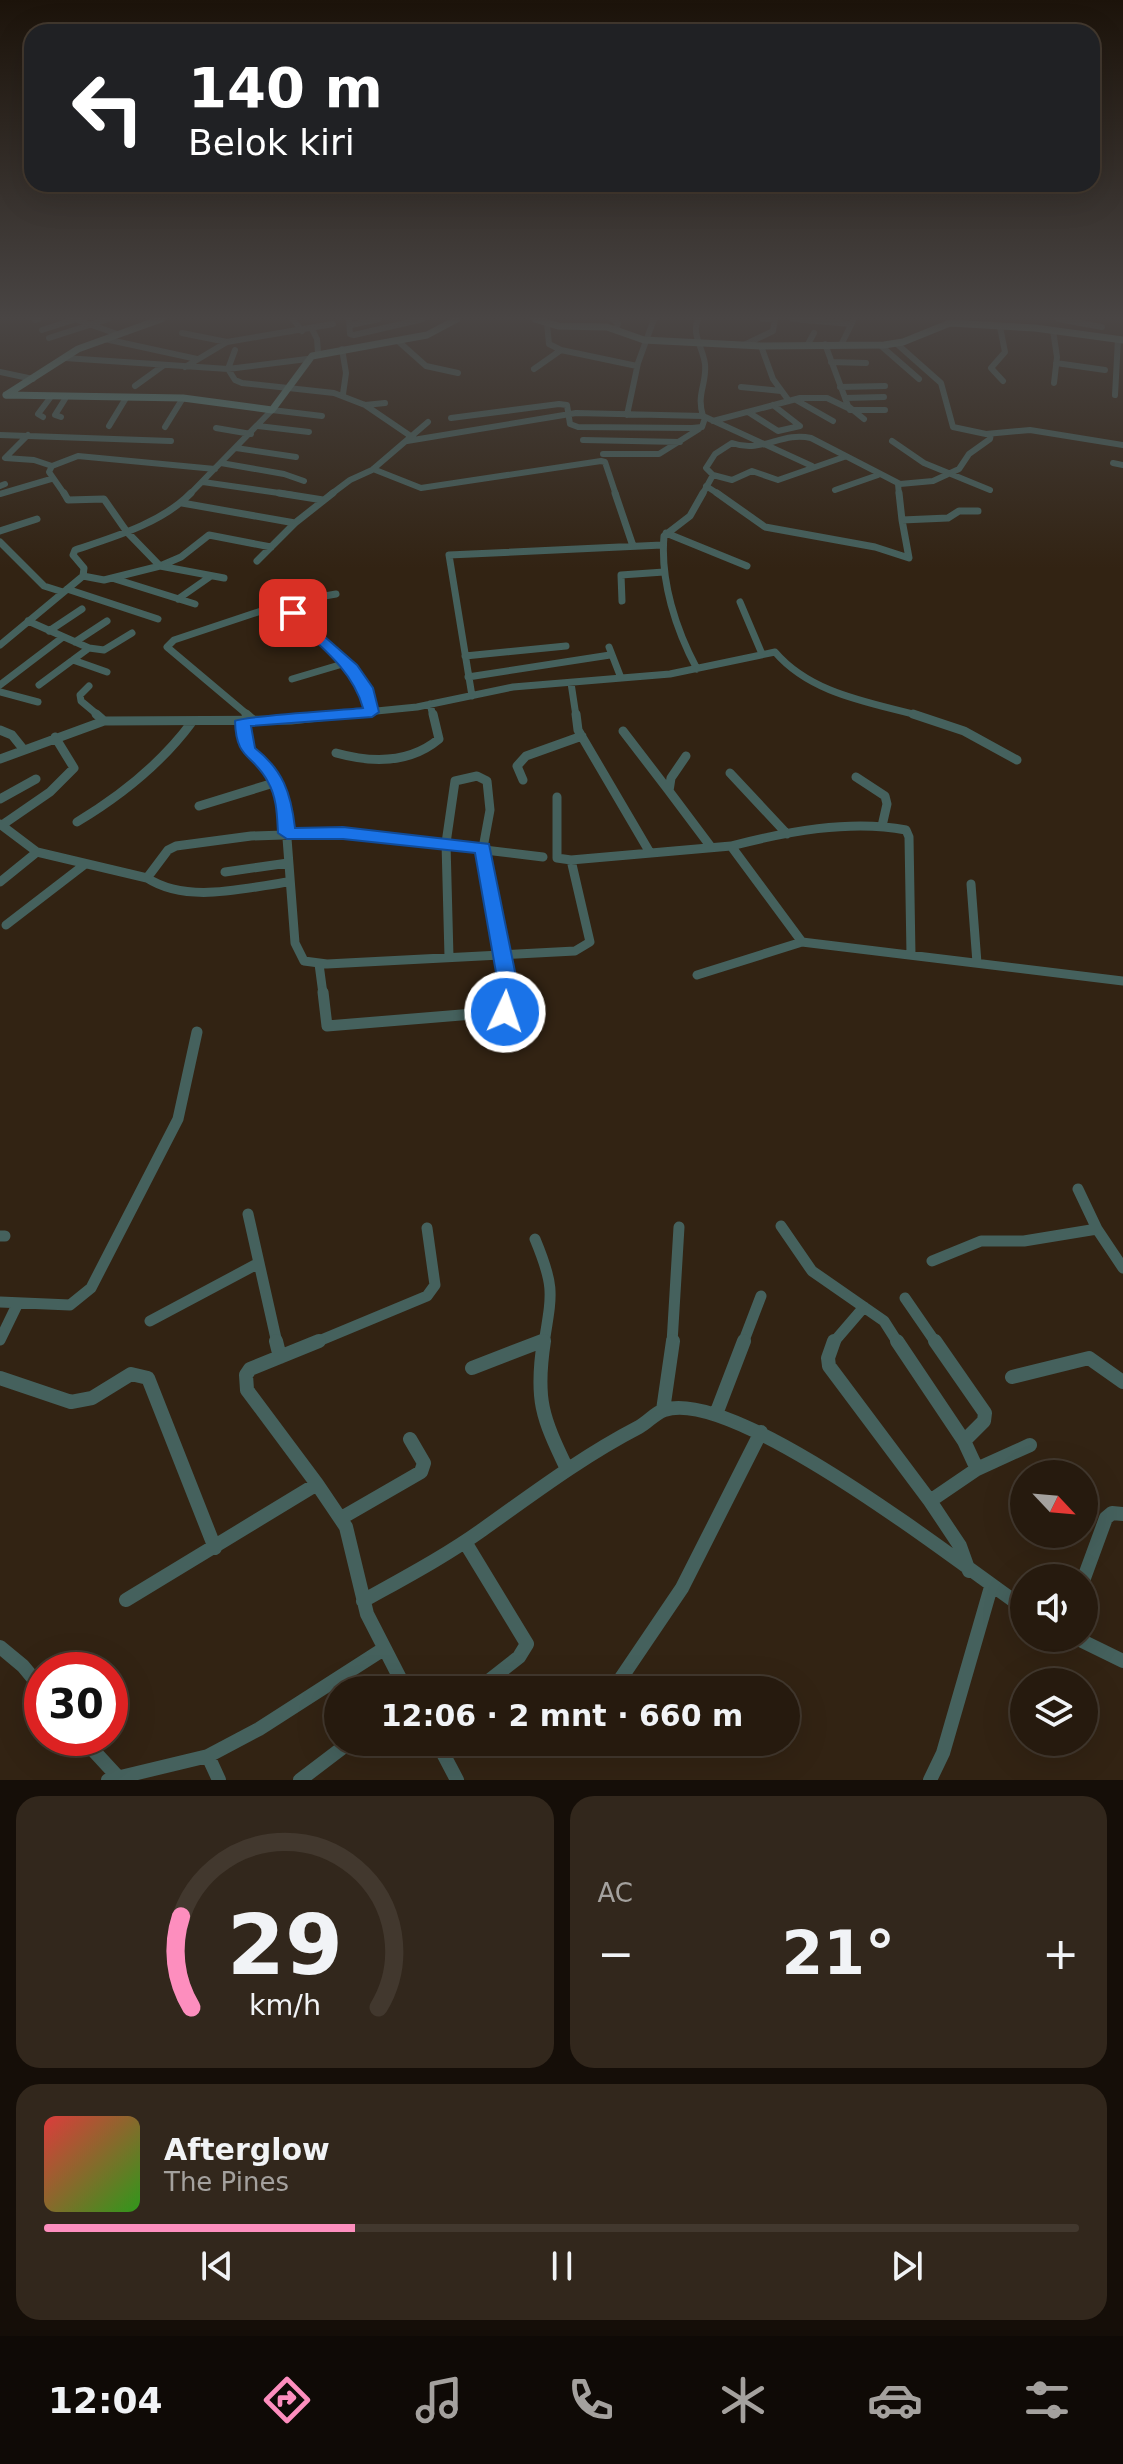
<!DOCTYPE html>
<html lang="id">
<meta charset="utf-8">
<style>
body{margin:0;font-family:"DejaVu Sans",sans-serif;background:#32271c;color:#f1f3f6;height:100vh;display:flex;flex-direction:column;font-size:30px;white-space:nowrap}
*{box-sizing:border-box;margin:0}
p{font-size:26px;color:#a4a19e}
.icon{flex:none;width:44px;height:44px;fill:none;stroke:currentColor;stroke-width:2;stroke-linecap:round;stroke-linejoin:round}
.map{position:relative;height:1780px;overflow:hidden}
.panel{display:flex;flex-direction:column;gap:16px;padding:16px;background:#150e08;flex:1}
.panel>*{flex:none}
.top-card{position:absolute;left:24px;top:24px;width:1076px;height:168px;border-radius:24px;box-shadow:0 8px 32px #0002,0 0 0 2px #42382e;background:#202124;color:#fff;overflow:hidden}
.needle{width:52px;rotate:116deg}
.fabs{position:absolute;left:1010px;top:1460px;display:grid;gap:16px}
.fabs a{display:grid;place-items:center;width:88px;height:88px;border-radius:50%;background:#261a0e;box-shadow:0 8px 32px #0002,0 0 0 2px #42382e;font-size:40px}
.speed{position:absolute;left:24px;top:1652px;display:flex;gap:16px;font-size:40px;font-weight:700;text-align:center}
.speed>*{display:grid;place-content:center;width:104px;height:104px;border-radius:50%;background:#261a0e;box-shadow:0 8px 32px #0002,0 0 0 2px #42382e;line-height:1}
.speed .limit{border:12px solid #d22;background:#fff;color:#111}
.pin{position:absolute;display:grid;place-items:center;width:68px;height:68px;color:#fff;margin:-34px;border-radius:16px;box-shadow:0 4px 12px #0006}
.me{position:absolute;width:88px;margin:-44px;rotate:3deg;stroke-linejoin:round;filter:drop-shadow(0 0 6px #0008)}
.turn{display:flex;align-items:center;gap:28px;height:168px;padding:0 32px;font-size:36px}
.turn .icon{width:104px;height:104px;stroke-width:2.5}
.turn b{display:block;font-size:56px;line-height:68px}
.big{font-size:60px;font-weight:700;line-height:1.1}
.panel .tile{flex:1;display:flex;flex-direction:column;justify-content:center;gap:12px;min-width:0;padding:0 28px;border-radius:24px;background:#32271c}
.panel .dial{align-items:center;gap:0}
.dial svg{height:208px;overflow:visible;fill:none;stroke:#42382e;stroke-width:7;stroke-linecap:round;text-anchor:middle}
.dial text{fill:#f1f3f6;stroke:none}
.song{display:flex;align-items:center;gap:24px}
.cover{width:96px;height:96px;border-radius:12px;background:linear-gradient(135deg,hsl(0 70% 55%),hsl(110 70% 35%))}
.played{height:8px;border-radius:4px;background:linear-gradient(90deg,#fd8ebe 30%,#42382e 30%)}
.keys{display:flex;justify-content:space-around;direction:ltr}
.heat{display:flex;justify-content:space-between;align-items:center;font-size:44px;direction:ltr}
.panel .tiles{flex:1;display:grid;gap:16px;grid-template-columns:1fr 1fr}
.tile:last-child{grid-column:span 2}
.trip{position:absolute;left:324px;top:1676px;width:476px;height:80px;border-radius:40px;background:#261a0e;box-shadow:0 8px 32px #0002,0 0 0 2px #42382e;font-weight:700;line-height:80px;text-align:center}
.tab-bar{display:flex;height:128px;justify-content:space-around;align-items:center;background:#0f0a06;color:#a4a19e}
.tab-bar .icon{width:56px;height:56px}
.tab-bar .active{color:#fd8ebe}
.tab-bar b{font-size:36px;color:#f1f3f6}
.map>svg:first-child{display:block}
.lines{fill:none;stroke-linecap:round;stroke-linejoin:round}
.street-far4{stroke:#45615d;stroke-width:6}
.street-far3{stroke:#45615d;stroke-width:7}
.street-far2{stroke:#45615d;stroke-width:9}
.street-far1{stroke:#45615d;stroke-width:11}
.street{stroke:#45615d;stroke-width:14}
.secondary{stroke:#54827c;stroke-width:7}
.route{fill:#1a73e8;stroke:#114b97;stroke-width:2}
</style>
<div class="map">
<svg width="1123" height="1780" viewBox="0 0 1123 1780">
<rect width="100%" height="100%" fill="#322313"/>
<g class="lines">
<path class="street-far4" d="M75,319L117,334
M293,319L302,331
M349,319L350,334L354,335L423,319
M612,319L618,323L616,330
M698,319C691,334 703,348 705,364C707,384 696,394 703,416L812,466
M762,319H775
M793,319L851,324
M1058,319L1102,327
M35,320L39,319
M351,325L379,319
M1000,327L1005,352L991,368L1003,381
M312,329L317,339L318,353
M42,330L76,319
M1053,330L1057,357L1054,383
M182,333L227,342
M49,338L108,319
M105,339L197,359
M398,341L426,366L458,373
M808,344L814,333
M825,344L848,406L864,419
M897,344L941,383L953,427L986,434L1030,430L1123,445
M744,345L773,331L775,319
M841,345L853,321
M880,345L919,379
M761,346L773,379L789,401
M342,349L346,373L343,394
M235,350L228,369L235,380L242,383L334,393L365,405L385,403
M561,350L637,366
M65,358L228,369L307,359
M831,362L866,363
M1056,363L1105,370
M185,367L227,342L333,324
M534,369L561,350L549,344L547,324
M0,372L33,379
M135,386L164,365
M741,387L781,391
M840,387L885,386
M1115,395L1118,339
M845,398L884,397
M796,400L833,421
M365,405L412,437
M850,410H885
M748,412L778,431L800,426L773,405
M627,415L638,363L654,319
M43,417L38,414L50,398
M61,417L55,415L65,399
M451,418L559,404L567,405L570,424L578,427L692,428L702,427L705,418
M713,421L800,398H827L850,409
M109,426L126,398
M258,426L309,432
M165,427L183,398
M216,428L251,434
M0,435L171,441
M28,435L5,458L34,460L52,466L49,472L65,495
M583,440L680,442
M407,441L576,413L703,416
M892,441L924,463L990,490
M236,448L296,457
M603,454H659L699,429
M221,463L284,474L304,481
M1113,463L1123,465
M52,466L78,456L215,469
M373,469L421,488L601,461L605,462L616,495
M713,475L706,468L715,454L732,443C762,454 782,431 811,438L900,484L933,481L959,469L969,454L990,439L991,434
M203,482L293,495
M898,484L899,495
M0,486L5,484
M706,486L720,495
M835,490L878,475
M0,494L51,479
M189,495L272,410L322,416
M330,495L350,480L372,470L428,422
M702,495L713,475L732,480L752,471L778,480L844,457"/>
<path class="street-far3" d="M64,493L68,500L104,499L127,532L160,566L181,557L209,535L271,547
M279,493L323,500
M615,493L633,546
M717,493L765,527L875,547L909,558L902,520
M899,493L902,520L948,518L959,511H978
M182,503L295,523L333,493
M0,531L37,519
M666,533L747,566
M0,542L44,586L63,592
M257,561L295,523
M83,576L84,568L73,555L75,550C114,537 162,523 191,493
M83,576L104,580L160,566L224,578
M115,579L195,604
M67,589L158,619
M178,599L211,576
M622,601L621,575L664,572
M740,602L762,654
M285,603L336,594
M28,621L89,648L104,650L132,633
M49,631L82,609
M75,642L107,621
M0,645L83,576
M609,647L621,678
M465,656L566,646
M73,660L107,672
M697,669C676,630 660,581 664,536L690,516L703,493
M468,677L610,655
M292,679L346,663
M571,683L576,716
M0,685L63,637
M39,685L89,648
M89,686L80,695L81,701L99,716
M0,692L38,702
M472,696L449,555L662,545
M430,704L433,716
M249,716L167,647L174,640L285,603L352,672L363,688L372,712
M326,716L417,707L513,687L670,674L775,652C811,694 869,702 920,716"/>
<path class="street-far2" d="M96,714L104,721
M246,714L254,721
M576,714L578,730L649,851
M913,714L964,731L1017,760
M243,721L248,751L270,771L284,799L295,943L304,961L327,964L575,951L590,942L571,860
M0,730L12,735L24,750
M623,731L669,791
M336,753C372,763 409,764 439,739L433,714
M686,756L671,778L669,791L711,847
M0,759L104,721L291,720L346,714
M730,773L787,834
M856,777L885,796L887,804L882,826
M523,780L517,766L526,756L582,736
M557,797V858L571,860L731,846L802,942L1123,981
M0,799L36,779
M199,806L277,782
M77,822C122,795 161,764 192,722
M0,824L37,852L147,878C187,904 244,888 288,882
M2,825L50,792L74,768L55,737
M731,846C785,832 850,819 906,830L909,837L911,955
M225,872L288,863
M147,878L168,850L176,846L251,836L343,833L543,857
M0,882L37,852
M971,884L977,963
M6,925L84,865
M449,957L446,843L455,781L477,776L487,781L490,810L483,848L508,994
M319,964L323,994
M697,975L802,942"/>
<path class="street-far1" d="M323,992L327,1026L510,1011L508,992
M1078,1189L1097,1229L1123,1268
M248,1214L277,1343
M781,1226L812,1271L884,1321L898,1343
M0,1236H5
M535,1239C555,1287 552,1293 544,1343
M932,1261L981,1241H1024L1097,1229
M905,1298L936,1343
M0,1302L70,1305L91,1288L178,1119L197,1032
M150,1321L259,1263
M0,1340L18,1303
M314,1343L427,1296L435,1285L427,1228
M538,1343L542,1341
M672,1343L679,1227
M743,1343L761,1296
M833,1343L864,1307"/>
<path class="street" d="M276,1341L280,1357
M544,1341C535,1399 542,1417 567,1469
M834,1341L828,1358L829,1366L930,1501
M897,1341L964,1441L977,1469
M935,1341L985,1413L984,1421L964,1441
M472,1368L542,1341
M1012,1377L1089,1358L1123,1382
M0,1378L71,1402L92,1398L131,1374L148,1378L215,1548
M663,1410L673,1341
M716,1414L744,1341
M317,1484L247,1390L246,1375L250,1369L319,1341
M343,1517L421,1472L424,1463L410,1439
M465,1542L527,1644L519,1657L477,1690
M969,1571L960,1546L930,1501L977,1469L1030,1445
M1084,1578L1106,1518L1112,1513L1123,1514
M126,1600L317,1484L346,1527L367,1614L406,1690
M363,1601C404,1578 444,1557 482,1530C534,1493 583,1456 639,1427C647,1423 655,1413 664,1410C735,1386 960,1564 1024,1608
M1076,1638L1123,1661
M0,1647L23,1666L42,1689
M613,1690L682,1588L761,1432
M82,1738L117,1776
M437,1742L457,1780
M208,1756L219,1780
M108,1780L208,1756L259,1729L382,1650
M300,1780L350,1742
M930,1780L943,1753L991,1587"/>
<path class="secondary" d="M535,319L558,326L607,327L644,340L761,346L884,345L903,342L950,323L1035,328L1123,340
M6,395L183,398L272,410L312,356L427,335L457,319
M6,395L78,349L161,319"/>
</g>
<linearGradient id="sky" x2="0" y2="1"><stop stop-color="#1c130a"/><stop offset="0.56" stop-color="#494544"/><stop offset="1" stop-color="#494544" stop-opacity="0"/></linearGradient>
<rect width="1123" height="568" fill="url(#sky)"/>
<path class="route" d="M293,609L357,665L373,688L379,712L372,717L251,726L255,748C283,770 291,793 295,828L343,827L489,844L521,1001L522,1007C516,1017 509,1021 498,1018L495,1012L501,1001L475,853L343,839H287L278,833C277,816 277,798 268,782C253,753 236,761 235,721C241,716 345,710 363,708C352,668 317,644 288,616L286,613Z"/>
</svg>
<div class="fabs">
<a><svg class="needle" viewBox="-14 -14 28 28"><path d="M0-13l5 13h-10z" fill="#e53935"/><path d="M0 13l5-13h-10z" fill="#a4a19e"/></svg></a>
<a><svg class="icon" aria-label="sound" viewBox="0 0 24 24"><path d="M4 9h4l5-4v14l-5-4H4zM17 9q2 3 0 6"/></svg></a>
<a><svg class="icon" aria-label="layers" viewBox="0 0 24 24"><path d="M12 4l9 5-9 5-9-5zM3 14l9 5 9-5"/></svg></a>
</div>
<div class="speed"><div class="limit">30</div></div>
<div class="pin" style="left:293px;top:613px;background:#d93025"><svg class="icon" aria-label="arrive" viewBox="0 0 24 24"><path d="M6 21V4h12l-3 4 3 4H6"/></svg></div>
<svg class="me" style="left:505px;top:1012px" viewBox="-20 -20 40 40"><circle r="17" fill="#1a73e8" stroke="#fff" stroke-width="3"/><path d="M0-11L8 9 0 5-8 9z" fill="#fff"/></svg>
<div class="trip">12:06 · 2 mnt · 660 m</div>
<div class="top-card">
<div class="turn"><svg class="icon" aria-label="left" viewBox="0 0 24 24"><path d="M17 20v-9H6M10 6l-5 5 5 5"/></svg><div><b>140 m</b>Belok kiri</div></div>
</div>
</div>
<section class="panel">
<div class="tiles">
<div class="tile dial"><svg viewBox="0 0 100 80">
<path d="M14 69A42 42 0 1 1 86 69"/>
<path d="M14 69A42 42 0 0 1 10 34" stroke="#fd8ebe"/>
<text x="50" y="56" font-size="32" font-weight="700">29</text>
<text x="50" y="72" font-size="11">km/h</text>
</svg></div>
<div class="tile"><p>AC</p>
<div class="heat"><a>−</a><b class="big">21°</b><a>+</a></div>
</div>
<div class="tile">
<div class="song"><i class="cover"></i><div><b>Afterglow</b><p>The Pines</p></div></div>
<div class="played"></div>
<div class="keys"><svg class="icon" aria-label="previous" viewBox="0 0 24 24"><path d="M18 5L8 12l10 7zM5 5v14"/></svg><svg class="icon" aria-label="pause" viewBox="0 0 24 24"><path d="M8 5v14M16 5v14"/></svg><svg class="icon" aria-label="next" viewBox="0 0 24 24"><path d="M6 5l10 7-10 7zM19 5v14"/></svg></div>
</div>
</div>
</section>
<nav class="tab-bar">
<b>12:04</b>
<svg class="icon active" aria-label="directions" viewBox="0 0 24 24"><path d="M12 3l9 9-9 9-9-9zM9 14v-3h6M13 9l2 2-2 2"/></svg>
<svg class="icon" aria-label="music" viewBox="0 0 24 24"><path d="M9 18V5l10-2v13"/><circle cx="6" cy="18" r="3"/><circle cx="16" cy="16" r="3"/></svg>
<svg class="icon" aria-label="phone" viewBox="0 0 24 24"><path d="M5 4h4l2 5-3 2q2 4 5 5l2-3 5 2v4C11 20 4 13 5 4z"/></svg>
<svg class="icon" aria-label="climate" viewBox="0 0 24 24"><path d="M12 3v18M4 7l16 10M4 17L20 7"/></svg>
<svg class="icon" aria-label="car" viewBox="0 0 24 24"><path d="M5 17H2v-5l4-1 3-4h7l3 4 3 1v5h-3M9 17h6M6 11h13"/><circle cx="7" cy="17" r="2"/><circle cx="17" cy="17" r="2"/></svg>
<svg class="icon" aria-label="filters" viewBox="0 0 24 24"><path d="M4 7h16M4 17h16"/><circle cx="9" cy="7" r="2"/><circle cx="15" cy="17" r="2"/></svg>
</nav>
